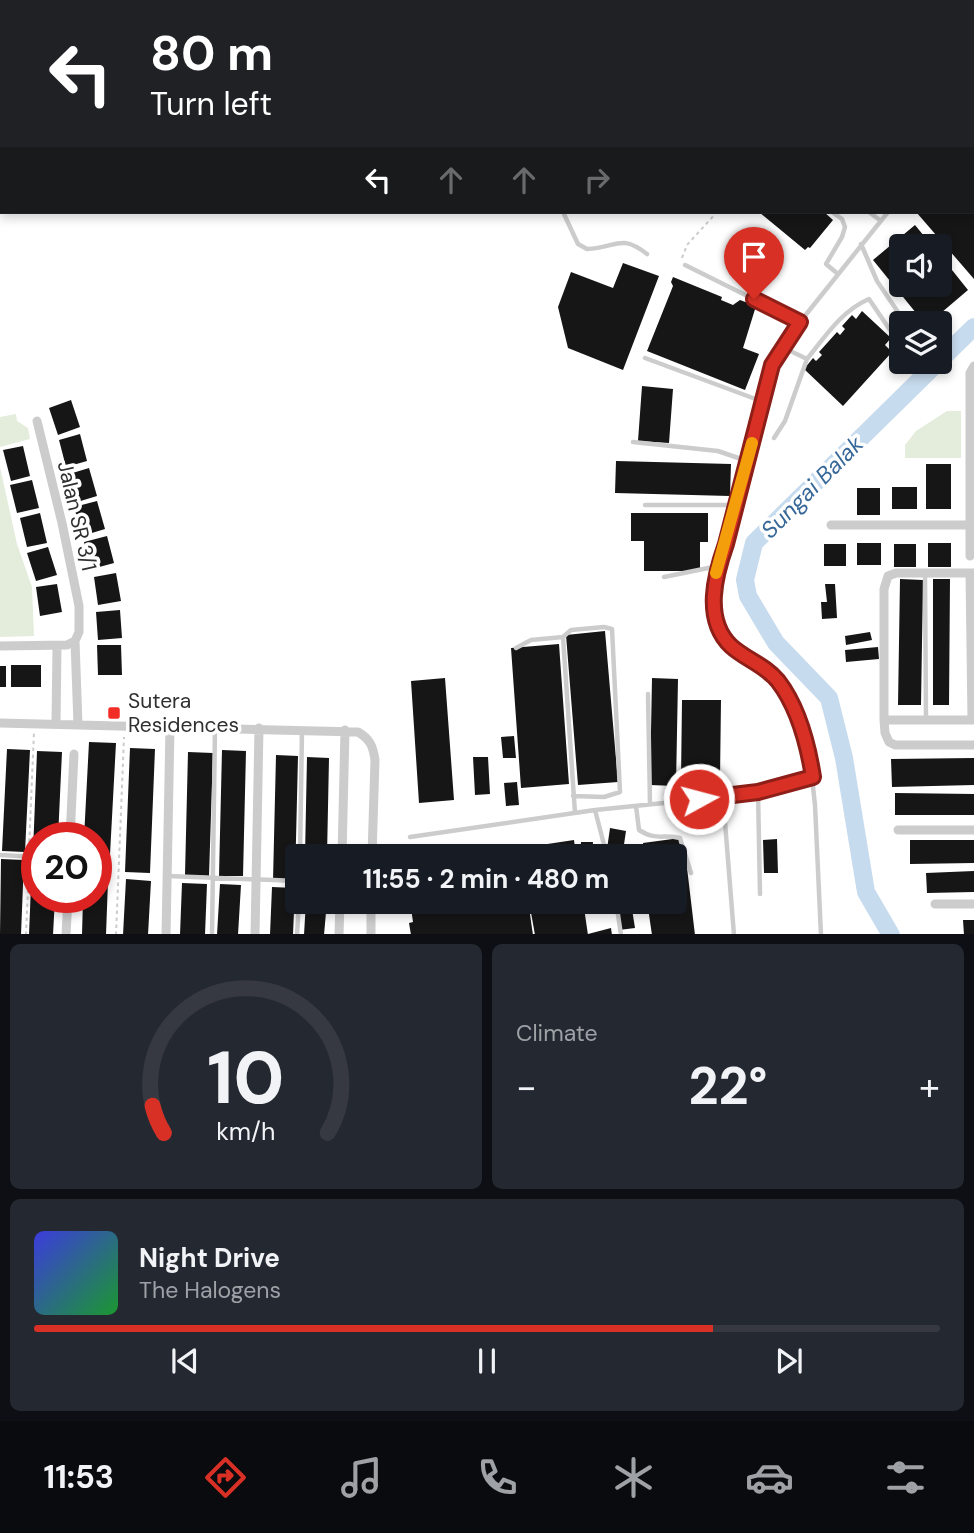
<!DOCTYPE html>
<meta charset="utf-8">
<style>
body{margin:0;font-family:"DM Sans",sans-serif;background:#242831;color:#f1f3f6;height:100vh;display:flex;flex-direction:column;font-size:26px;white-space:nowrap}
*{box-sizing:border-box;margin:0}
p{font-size:23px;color:#9ea1a6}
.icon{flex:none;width:38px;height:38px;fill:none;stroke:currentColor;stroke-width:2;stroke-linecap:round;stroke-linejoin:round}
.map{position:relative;height:934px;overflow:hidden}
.drawer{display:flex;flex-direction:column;gap:10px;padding:10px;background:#0d0f14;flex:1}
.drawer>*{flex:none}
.guide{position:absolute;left:0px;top:0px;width:975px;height:214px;box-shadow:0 4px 10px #0003;background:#202124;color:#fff;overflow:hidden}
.controls{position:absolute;left:889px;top:234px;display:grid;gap:14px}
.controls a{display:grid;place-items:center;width:63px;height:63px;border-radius:7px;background:#171b24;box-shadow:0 4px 10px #0003;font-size:35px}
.speed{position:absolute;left:21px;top:822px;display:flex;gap:14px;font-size:35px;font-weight:700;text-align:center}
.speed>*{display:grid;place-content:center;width:91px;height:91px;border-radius:50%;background:#171b24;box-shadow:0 4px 10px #0003;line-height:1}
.speed .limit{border:10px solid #d22;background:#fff;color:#111}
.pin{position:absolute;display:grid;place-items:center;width:60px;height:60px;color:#fff;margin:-72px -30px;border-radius:50% 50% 50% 0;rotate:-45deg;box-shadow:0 0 7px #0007}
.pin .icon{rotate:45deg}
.me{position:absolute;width:77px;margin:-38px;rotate:83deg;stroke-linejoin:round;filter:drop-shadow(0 0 5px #0008)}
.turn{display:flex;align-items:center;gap:24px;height:147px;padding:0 35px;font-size:32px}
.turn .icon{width:91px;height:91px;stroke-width:2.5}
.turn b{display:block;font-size:49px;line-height:60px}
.lanes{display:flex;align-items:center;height:66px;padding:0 35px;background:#0003;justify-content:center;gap:35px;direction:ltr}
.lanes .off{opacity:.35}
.big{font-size:52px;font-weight:700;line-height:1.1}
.drawer .tile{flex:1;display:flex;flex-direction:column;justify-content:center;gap:10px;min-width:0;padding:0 24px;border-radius:10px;background:#242831}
.drawer .dial{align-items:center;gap:0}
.dial svg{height:182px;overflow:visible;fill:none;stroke:#363941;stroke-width:7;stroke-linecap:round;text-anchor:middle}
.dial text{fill:#f1f3f6;stroke:none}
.song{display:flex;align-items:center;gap:21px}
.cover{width:84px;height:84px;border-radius:10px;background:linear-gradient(135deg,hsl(240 70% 55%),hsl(130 70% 35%))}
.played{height:7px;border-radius:4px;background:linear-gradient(90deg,#d93025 75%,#363941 75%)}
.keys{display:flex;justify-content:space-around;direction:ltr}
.heat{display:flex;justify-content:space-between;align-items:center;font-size:38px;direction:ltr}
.drawer .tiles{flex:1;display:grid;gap:10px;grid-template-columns:1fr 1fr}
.tile:last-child{grid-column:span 2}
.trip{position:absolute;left:285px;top:844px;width:402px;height:70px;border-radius:7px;background:#171b24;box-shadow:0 4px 10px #0003;font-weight:700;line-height:70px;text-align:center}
.tab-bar{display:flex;height:112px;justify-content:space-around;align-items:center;background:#090b0e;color:#9ea1a6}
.tab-bar .icon{width:49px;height:49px}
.tab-bar .current{color:#d93025}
.tab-bar b{font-size:32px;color:#f1f3f6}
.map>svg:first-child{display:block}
.green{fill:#e4eddc}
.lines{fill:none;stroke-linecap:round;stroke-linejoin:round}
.river{stroke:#c7dbee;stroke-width:18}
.building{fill:#161616}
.path{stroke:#ccc;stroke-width:2;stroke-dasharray:3.5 3.5;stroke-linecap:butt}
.lane{stroke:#ccc;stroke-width:4.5}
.street{stroke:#ccc;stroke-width:9}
.route-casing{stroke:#8d1f18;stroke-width:18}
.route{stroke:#d93025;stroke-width:12}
.slow{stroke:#f59e0b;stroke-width:12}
.poi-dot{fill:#f22d26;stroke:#fff;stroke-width:2.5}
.labels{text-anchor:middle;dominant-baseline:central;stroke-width:7;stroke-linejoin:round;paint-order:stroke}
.street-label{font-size:21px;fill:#2f2f2f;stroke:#fff}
.poi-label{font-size:21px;fill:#2f2f2f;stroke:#fff;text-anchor:start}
.water-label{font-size:23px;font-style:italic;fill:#376898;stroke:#fff}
</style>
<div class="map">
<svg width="974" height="935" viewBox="0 0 974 935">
<rect width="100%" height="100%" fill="#fff"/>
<path class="green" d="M947,411H961V458H905V445L916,431Z
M16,414L17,421L28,428L30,439L0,447V417Z
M0,467L17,544L32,587L34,636L0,637Z"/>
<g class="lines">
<path class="river" d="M940,360L974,327
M891,935L866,892L844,758L829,698L776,643L748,596L745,580L754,543L938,362"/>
</g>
<path class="building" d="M759,212H824L833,220L810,248L808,247L805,250Z
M919,212H974V279L917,213Z
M915,225L933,247H901V285H940V255L968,290L928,324H925L873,260Z
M623,263L659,276L623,370L568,348L558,307L571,272L613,288Z
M673,277L722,297L721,300L733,305L740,300L756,306L743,348L759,354L745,390L647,351L673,286L671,282Z
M862,311L891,338L885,345L892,352L843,406L804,369L813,358L816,361L822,355L819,352L837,332L840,335L845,329L842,326L852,315L856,319Z
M642,386L673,389L669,443L638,441Z
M71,400L80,427L58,435L49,408Z
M80,434L87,461L66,467L59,440Z
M23,446L30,476L11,481L3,450Z
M616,461L731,464L730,496L615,493Z
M926,464H951V509H926Z
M89,468L97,496L74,503L66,475Z
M32,480L39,508L17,513L10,485Z
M892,487H917V509H892Z
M857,488H880V515H857Z
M97,501L105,529L82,536L74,507Z
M40,513L47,543L27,547L20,518Z
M631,513H708V542H700V571H644V541H631Z
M107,536L114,563L92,569L84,542Z
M857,543H881V565H857Z
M928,543H951V567H928Z
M824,544H846V566H824Z
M894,544H916V567H894Z
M48,547L57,575L36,581L27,553Z
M116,573L121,601L98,605L94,577Z
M900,579L923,580L921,705H898Z
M933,579H950L949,705H933Z
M57,584L62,612L40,616L36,587Z
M825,584H835L837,618L822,619L821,602H827Z
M120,610L122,638L98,640L96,612Z
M605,631L618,782L578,785L566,635Z
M870,632L872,640L846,645L845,636Z
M559,644L569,784L521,788L511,648Z
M97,645H121L122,675H98Z
M878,647L879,659L846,662L845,650Z
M11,665H41V687H11Z
M0,666H6V687H0Z
M445,678L454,800L419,803L411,681Z
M652,678L678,679L676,786L650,785Z
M682,700H721L720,780H681Z
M514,736L516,758H503L501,737Z
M89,742L116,743L109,873L96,872V838H84Z
M130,748L155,749L150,873L125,872Z
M7,749L30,750L25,852L2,851Z
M222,750L246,751L243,876H219Z
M37,751L62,752L58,838H37V852H33Z
M188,752L213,753L209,876L185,875Z
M276,755L298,756L295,881H273Z
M307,757L329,758L327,856H305Z
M473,757H488L490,794L475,795Z
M974,758V785L892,787L891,759Z
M517,782L519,805L506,806L504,783Z
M895,793L974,794V815H895Z
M610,828L626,831L623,851L607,849Z
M680,838L681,852L685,851L695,935H652L647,901H676V856H644L643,843Z
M777,839L778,873H764L763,840Z
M574,840L576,856H522L521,848Z
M910,840H974V863L910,864Z
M581,842H593L592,856H580Z
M519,850L520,856H494V854Z
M1,859L24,860L21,935H0Z
M32,860H37V898H55L53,935H29Z
M974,871V892L927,893L926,873Z
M126,879L151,881L148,935H123Z
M96,881H108L106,935H82L83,898H96Z
M182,883L207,884L205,935H180Z
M220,884L241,885L238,935H217Z
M272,887L295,888L293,935H270Z
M306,901H327L324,935H304Z
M410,901H528L533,935H411L409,923L413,922Z
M529,901H583L588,935H535Z
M585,901H608V904H585Z
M631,903L635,928L619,930L615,905Z
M963,920H974V935H964Z
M611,928L612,935H588V934Z"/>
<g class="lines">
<path class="path" d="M682,258L687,245L717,212
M29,849L34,732
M26,935L29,865
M116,935L124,737"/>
<path class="lane" d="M478,2L479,0
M525,2V0
M973,120L974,119
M563,212L578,244L587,249C617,248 620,233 647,254
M832,212L842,219L845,227L842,237L826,264L838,274
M869,212L881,221
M861,244L877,281L906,324
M685,265L800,322
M782,347L807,359C825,337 841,311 869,299L890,330
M645,358L761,401
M774,438L785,421L807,359
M633,442L718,451L747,461
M645,505H736
M925,574L926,719
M664,577L718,566
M563,637L575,813
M516,648L531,640L563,637L571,630L604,627L612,629L620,792L604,797L573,796
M648,694L650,804
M758,791L760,894
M723,797L734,935
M636,806L639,830C656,841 662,834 680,838L691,873
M595,810L607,856
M410,837L595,810L723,797L758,791L813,777
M0,855L37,857
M300,856L302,730
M168,876L298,881
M616,901L621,935
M212,935L215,728
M297,935L299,901
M821,935L815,805L809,751L788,698L778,682L765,669L730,645L721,633L713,600L714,584L772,365L800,322L888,212"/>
<path class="street" d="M939,0L940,2
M549,2V0
M571,2V0
M640,2V0
M715,2L716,0
M776,2V0
M854,2V0
M831,525H970
M970,556V373L974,366
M970,573L972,720
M974,573H896L888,576L884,589V720L885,733L889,742L895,745H974
M75,641L78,725
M0,646L67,645L75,641L79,632V606L62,523L37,421
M884,720H974
M0,723L358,732C370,739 373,746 375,760L372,856
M56,724L57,646
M898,830H974
M70,838L74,754
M342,856L345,730
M935,904H974
M66,935L68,898
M166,935L170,727
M255,935L259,728
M339,935L340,901
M371,935V901"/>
</g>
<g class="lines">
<defs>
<path id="route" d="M699,799L758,792L813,777C808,745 798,707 778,681C765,665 745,659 731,646C703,619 715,575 726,544L772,365L800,322L754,299"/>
</defs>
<use href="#route" class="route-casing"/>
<use href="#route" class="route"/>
<path class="slow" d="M716,573L752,443"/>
</g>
<rect class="poi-dot" x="107" y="706" width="14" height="14" rx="3.5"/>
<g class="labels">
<g class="street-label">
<text transform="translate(77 516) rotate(77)">Jalan SR 3/1</text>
</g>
<g class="poi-label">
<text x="128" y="701">Sutera<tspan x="128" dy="24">Residences</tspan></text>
</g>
<g class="water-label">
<text transform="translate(812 487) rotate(-45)">Sungai Balak</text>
</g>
</g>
</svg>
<div class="controls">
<a><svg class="icon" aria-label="sound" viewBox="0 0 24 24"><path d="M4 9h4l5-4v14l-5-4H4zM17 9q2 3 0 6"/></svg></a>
<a><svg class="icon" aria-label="layers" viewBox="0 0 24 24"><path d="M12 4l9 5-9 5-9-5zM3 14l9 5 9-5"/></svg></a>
</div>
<div class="speed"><div class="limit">20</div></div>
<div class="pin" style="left:754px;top:299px;background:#d93025"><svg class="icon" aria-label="arrive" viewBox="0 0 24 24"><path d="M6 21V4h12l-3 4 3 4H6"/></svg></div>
<svg class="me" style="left:699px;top:799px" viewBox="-20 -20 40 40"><circle r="17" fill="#d93025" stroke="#fff" stroke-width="3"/><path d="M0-11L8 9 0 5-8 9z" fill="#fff"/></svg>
<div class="trip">11:55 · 2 min · 480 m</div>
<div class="guide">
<div class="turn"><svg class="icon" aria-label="left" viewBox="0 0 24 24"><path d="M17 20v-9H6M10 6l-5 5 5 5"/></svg><div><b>80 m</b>Turn left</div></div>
<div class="lanes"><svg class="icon" aria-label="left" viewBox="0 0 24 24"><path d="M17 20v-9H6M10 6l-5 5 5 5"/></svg><svg class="icon off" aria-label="ahead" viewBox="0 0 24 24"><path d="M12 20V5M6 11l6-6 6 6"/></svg><svg class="icon off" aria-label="ahead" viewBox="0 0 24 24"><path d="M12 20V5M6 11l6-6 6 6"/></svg><svg class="icon off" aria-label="right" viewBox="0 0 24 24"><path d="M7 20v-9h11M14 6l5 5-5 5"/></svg></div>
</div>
</div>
<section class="drawer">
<div class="tiles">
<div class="tile dial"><svg viewBox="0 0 100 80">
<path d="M14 69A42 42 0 1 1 86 69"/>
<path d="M14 69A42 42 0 0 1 9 57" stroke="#d93025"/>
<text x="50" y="56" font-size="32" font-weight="700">10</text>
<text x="50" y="72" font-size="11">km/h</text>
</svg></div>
<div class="tile"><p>Climate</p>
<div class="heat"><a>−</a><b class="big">22°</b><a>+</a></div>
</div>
<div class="tile">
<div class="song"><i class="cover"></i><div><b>Night Drive</b><p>The Halogens</p></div></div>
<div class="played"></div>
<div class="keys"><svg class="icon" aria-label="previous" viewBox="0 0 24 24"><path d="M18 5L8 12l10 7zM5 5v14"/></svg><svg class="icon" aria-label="pause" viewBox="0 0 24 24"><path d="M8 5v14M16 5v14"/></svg><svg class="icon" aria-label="next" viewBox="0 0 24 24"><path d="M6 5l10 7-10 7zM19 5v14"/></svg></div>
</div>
</div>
</section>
<nav class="tab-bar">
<b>11:53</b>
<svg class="icon current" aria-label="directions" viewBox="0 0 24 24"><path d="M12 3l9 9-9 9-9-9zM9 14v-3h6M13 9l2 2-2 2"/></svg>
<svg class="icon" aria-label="music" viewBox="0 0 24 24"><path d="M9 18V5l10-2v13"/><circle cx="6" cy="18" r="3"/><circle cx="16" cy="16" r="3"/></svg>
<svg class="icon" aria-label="phone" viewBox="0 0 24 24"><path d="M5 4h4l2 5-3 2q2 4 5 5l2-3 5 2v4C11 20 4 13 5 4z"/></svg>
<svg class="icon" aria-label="climate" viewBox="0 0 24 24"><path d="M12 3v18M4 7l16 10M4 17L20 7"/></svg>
<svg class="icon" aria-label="car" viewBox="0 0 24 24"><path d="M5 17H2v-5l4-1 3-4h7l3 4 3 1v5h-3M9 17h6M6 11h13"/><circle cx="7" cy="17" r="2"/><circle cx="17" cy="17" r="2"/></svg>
<svg class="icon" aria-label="filters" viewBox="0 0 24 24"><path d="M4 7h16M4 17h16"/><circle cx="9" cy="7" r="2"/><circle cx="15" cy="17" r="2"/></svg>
</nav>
